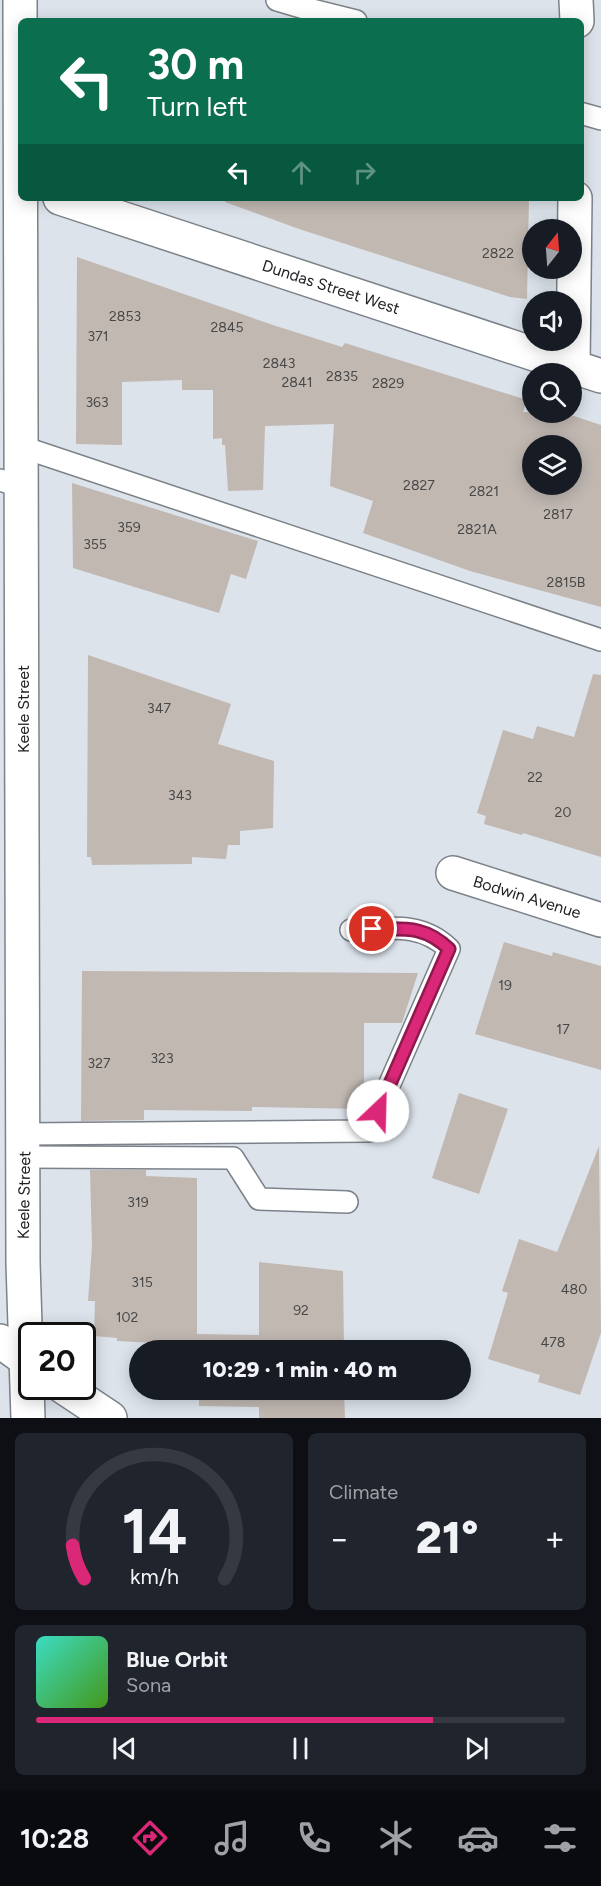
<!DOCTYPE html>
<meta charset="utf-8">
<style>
body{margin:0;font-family:Figtree,sans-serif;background:#20242c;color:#f1f3f6;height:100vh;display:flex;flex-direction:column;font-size:22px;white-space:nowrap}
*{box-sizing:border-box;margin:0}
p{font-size:20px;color:#9ea1a6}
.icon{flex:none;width:33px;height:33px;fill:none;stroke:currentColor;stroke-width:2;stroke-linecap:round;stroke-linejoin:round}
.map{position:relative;height:1418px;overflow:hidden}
.side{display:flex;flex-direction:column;gap:15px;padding:15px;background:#0d0f14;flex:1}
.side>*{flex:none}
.hud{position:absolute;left:18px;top:18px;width:566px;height:183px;border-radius:9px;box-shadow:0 3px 15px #0003;background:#0b6e4f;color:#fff;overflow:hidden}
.needle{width:39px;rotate:17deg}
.fabs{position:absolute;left:522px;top:219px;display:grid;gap:12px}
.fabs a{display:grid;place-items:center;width:60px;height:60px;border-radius:50%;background:#171b24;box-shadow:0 3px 15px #0003;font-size:30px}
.speed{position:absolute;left:18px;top:1322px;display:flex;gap:12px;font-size:30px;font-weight:700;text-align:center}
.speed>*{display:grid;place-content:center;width:78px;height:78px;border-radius:50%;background:#171b24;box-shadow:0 3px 15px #0003;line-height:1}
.speed .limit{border:3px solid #111;border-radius:9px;background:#fff;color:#111}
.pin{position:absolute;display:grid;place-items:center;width:51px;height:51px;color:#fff;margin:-26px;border:3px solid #fff;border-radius:50%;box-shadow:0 2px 6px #0007}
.me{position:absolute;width:66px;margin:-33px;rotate:24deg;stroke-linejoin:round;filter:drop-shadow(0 0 4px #0008)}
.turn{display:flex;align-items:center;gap:21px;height:126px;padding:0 30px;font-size:27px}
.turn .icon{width:78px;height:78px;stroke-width:2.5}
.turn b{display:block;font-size:42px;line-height:51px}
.lanes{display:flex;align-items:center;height:57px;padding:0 30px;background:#0003;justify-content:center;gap:30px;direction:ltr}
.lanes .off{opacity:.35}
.big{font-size:45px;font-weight:800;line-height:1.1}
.side .widget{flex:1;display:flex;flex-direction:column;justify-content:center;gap:9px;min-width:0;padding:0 21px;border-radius:9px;background:#20242c}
.side .dial{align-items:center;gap:0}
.dial svg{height:156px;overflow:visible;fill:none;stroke:#363941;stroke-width:7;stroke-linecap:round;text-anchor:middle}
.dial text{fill:#f1f3f6;stroke:none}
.song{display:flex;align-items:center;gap:18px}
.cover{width:72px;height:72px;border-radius:9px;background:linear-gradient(135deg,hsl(170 70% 55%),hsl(100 70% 35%))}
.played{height:6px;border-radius:3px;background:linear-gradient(90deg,#db2777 75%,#363941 75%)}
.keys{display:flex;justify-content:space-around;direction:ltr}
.heat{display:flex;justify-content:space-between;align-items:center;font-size:33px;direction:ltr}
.side .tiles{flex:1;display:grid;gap:15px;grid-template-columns:1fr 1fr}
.widget:last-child{grid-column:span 2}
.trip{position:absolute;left:129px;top:1340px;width:342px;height:60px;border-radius:30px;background:#171b24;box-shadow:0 3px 15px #0003;font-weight:800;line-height:60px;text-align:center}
.tabs{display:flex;height:96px;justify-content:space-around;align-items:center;background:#090b0e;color:#9ea1a6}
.tabs .icon{width:42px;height:42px}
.tabs .selected{color:#db2777}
.tabs b{font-size:27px;color:#f1f3f6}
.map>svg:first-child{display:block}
.building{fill:#c1b8b2;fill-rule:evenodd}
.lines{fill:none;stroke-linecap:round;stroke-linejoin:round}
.service-casing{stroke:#7c8289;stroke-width:24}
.minor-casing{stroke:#7c8289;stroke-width:36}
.tertiary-casing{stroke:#7c8289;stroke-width:36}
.secondary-casing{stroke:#7c8289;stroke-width:36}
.service{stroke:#fff;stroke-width:21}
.minor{stroke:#fff;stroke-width:33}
.tertiary{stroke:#fff;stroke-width:33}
.secondary{stroke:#fff;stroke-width:33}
.route-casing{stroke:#8e194d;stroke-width:15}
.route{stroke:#db2777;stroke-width:10}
.labels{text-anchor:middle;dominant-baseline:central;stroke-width:6;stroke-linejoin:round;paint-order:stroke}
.number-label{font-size:14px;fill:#484848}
.street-label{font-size:16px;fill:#202225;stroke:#fff}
</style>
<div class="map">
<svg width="601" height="1418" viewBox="0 0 601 1418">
<rect width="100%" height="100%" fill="#dce3eb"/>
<path class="building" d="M226,198H529L527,299L510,297L299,229L225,202Z
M77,257L273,325L342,347L345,343L527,400L523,412H562L601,425V607L470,571L363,533L373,501L330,486L334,424L265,426L263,490L228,491L225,445H222V438L213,439V390H182V380L122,382V445L76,444ZM532,446H572V484H532Z
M72,483L258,541L246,579L231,574L219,613L73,568Z
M88,655L231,704L218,744L274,761L273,828L240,831V845H228L226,859L192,857V864L92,865L91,857H87Z
M593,674L601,675V857L523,833L522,835L484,824L486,816L477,813L503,730L533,739L537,726L574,737Z
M504,942L552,956L553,952L601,966V1070L475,1034Z
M82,971L418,973L402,1023H364V1109L252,1107V1111L144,1110V1120L81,1121Z
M459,1093L508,1109L479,1194L432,1178Z
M599,1146L601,1333L580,1395L538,1382L540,1375L488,1359L508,1293L502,1291L519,1239L557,1252Z
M90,1170H146V1176L197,1178V1334L259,1335V1262L343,1271L344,1350H191L192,1345L117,1341V1338L94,1336L95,1301H88L92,1246Z
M191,1389H344L345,1418H259V1407L199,1406V1398H190Z"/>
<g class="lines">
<defs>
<path id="service" d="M277,0L304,8
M304,0V8L356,21
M580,113L601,119
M22,447L601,640
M0,480L22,487
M25,1134L369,1131L449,949C420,921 388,929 351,930
M25,1157L233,1158L259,1199L347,1202"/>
<path id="minor" d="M576,0L577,21
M573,366L575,198
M453,873L601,920"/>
<path id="tertiary" d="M0,1341L32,1364
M62,1386L110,1418"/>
<path id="secondary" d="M20,0L23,1263L28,1418
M60,198L601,376"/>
</defs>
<use href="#service" class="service-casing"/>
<use href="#minor" class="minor-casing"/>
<use href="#tertiary" class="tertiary-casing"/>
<use href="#secondary" class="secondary-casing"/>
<use href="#service" class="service"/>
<use href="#minor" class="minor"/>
<use href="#tertiary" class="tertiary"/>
<use href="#secondary" class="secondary"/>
</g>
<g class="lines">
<defs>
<path id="route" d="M372,929C404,929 424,925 449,949L378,1111"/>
</defs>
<use href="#route" class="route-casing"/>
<use href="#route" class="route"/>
</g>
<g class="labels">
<g class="number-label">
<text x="498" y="253">2822</text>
<text x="125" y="316">2853</text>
<text x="227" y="327">2845</text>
<text x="98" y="336">371</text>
<text x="279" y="363">2843</text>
<text x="342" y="376">2835</text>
<text x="297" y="382">2841</text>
<text x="388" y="383">2829</text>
<text x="97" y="402">363</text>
<text x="419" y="485">2827</text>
<text x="484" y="491">2821</text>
<text x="558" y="514">2817</text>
<text x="129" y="527">359</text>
<text x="477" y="529">2821A</text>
<text x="95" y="544">355</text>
<text x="566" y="582">2815B</text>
<text x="159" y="708">347</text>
<text x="535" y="777">22</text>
<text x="180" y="795">343</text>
<text x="563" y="812">20</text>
<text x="505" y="985">19</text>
<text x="563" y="1029">17</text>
<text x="162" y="1058">323</text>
<text x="99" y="1063">327</text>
<text x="138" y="1202">319</text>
<text x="142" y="1282">315</text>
<text x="574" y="1289">480</text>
<text x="301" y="1310">92</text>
<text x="127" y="1317">102</text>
<text x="553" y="1342">478</text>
</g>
<g class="street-label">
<text transform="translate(331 287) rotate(18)">Dundas Street West</text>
<text transform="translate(23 709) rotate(-90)">Keele Street</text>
<text transform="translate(527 897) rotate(17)">Bodwin Avenue</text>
<text transform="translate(24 1195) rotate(-89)">Keele Street</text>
</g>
</g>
</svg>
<div class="fabs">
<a><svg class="needle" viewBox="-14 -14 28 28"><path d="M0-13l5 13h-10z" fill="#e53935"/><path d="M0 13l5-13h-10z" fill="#9ea1a6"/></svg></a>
<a><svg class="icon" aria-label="sound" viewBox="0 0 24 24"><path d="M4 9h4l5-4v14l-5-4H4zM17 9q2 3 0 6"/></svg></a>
<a><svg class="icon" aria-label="search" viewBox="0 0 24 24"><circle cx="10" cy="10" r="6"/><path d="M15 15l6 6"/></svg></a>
<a><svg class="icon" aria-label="layers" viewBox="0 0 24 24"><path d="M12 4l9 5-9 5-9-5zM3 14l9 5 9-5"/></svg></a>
</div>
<div class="speed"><div class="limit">20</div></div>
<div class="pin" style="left:372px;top:929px;background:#d93025"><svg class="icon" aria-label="arrive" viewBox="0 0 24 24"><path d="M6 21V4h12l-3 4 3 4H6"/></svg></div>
<svg class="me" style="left:378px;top:1111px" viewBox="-20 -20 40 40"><circle r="19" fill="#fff"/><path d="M0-13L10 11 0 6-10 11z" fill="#db2777"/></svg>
<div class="trip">10:29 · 1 min · 40 m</div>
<div class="hud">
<div class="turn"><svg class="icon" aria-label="left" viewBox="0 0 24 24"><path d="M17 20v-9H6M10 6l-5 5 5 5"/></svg><div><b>30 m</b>Turn left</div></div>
<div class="lanes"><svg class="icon" aria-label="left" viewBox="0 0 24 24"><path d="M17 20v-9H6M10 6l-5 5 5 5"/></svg><svg class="icon off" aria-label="ahead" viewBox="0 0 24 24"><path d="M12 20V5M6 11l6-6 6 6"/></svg><svg class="icon off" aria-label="right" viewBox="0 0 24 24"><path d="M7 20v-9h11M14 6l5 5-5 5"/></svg></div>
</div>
</div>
<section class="side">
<div class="tiles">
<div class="widget dial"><svg viewBox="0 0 100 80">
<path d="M14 69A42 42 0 1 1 86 69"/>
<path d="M14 69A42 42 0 0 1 8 52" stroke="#db2777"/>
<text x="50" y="56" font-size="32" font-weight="700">14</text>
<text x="50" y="72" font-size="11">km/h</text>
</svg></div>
<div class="widget"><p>Climate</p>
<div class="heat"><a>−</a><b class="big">21°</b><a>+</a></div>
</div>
<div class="widget">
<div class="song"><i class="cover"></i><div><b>Blue Orbit</b><p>Sona</p></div></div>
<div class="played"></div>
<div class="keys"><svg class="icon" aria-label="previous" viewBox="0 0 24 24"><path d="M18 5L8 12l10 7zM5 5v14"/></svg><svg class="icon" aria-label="pause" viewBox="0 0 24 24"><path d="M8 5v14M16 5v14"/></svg><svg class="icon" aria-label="next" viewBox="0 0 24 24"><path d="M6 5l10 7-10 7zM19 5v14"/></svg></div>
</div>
</div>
</section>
<nav class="tabs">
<b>10:28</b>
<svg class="icon selected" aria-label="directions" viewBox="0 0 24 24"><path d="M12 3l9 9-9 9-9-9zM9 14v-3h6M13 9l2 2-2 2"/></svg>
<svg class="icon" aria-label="music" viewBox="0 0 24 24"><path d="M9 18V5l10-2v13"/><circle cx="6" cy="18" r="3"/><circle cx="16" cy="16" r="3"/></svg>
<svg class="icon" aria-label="phone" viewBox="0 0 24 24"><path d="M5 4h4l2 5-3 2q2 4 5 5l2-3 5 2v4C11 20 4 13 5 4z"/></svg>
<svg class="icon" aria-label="climate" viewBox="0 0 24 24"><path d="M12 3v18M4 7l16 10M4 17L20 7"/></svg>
<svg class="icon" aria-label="car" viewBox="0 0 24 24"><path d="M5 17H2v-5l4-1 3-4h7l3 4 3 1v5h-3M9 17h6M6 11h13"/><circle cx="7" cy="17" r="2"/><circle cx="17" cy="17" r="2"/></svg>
<svg class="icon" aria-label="filters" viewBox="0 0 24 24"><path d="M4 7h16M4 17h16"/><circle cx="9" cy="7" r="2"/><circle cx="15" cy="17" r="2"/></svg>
</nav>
